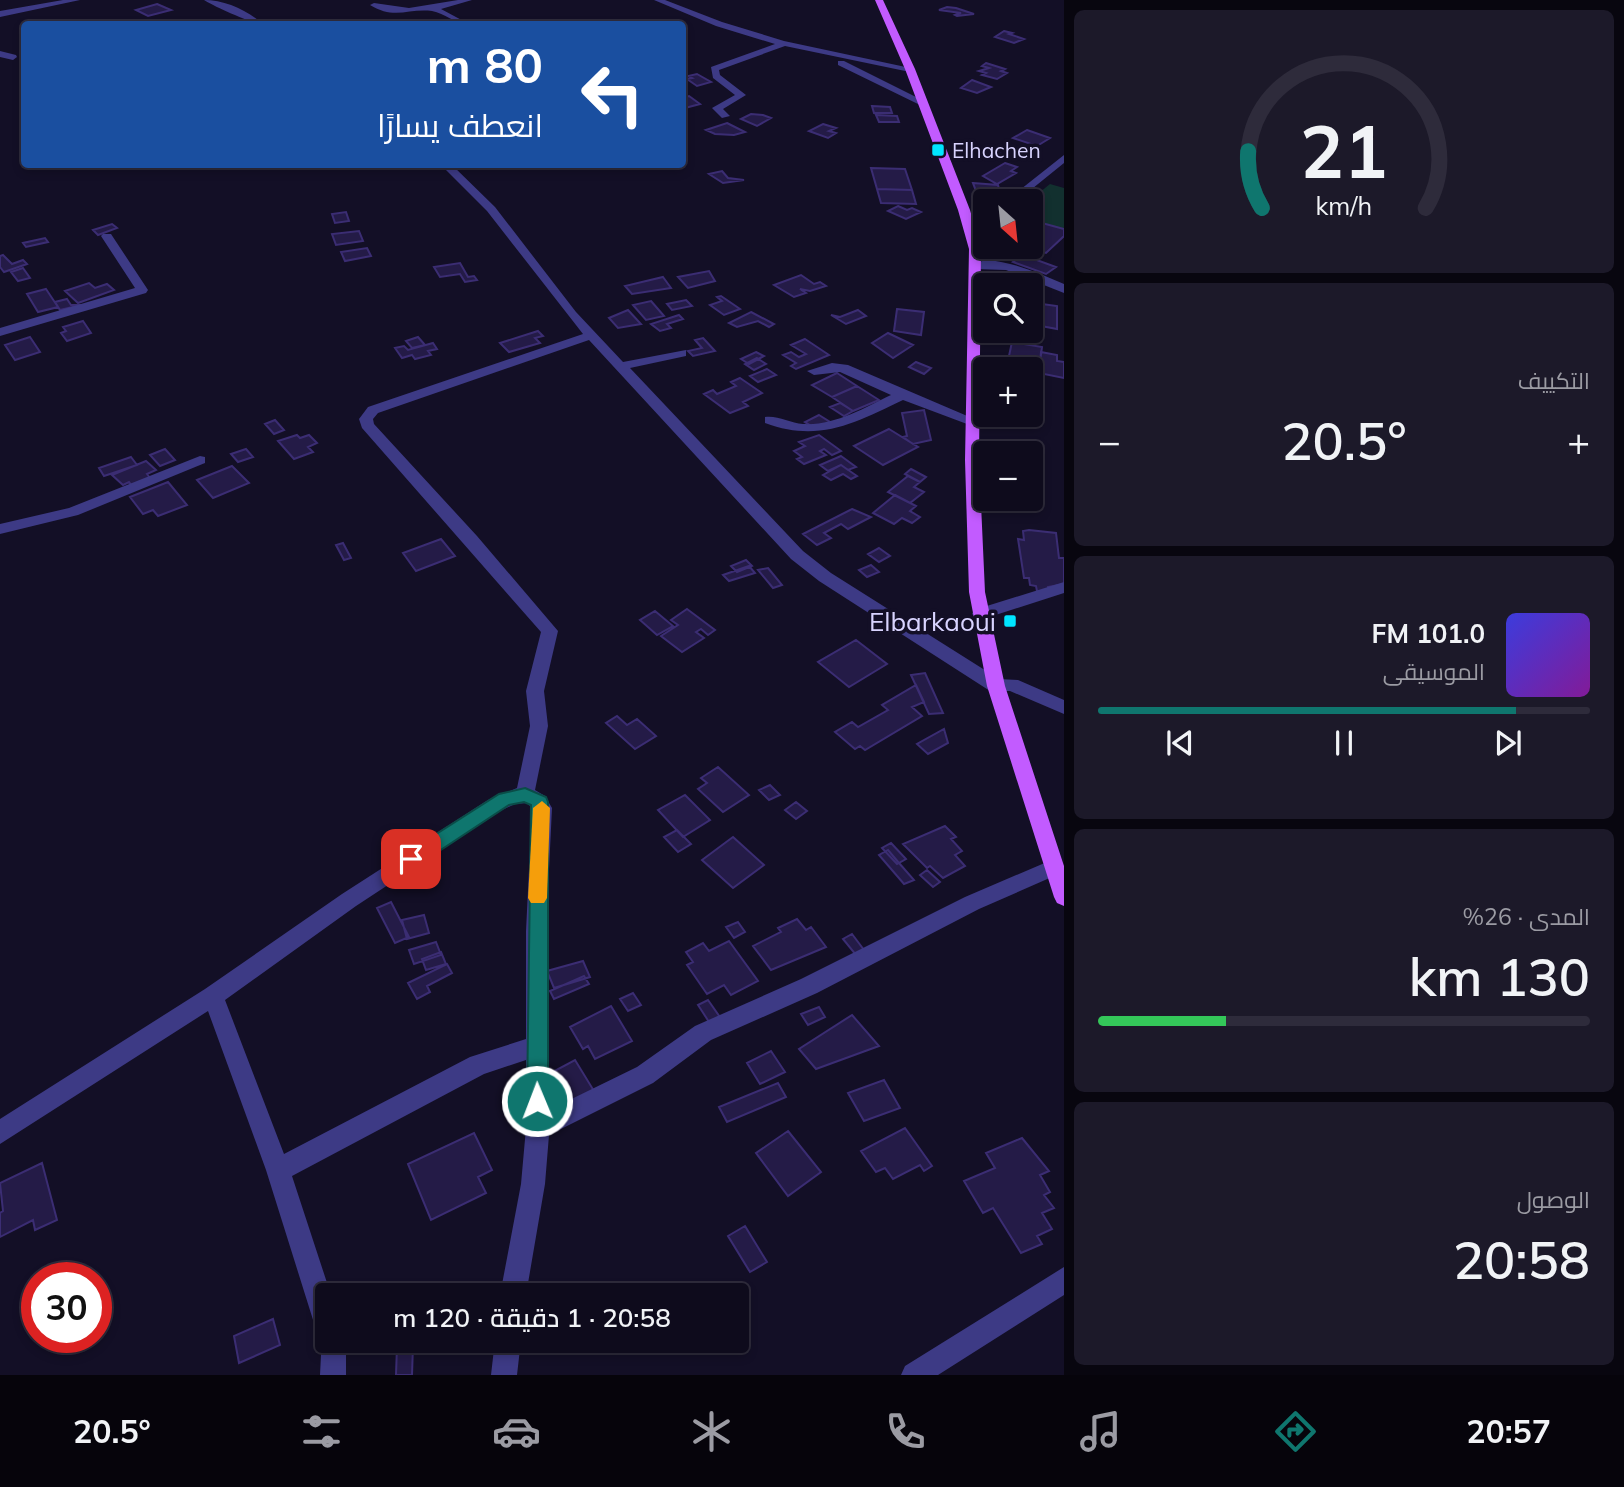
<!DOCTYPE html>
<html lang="ar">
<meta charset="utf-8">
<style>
body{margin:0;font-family:Mulish,Cairo,sans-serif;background:#1c1929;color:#f1f3f6;direction:rtl;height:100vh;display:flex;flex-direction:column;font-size:26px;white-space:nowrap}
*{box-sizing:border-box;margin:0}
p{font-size:23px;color:#9b9ba3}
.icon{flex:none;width:38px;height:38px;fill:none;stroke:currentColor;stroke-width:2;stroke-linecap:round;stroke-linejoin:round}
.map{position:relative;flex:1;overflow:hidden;direction:ltr}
.side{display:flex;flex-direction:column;gap:10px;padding:10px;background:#08060f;width:560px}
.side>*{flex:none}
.hud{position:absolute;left:21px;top:21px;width:665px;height:147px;border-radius:7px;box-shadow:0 4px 10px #0003,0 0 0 2px #2e2b3b;direction:rtl;background:#1a4fa0;color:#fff;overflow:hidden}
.needle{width:46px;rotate:153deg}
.buttons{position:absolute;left:973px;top:189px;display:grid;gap:14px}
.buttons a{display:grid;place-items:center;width:70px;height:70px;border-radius:7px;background:#0e0b1c;box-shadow:0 4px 10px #0003,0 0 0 2px #2e2b3b;font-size:35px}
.speed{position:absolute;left:21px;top:1262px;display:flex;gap:14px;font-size:35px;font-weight:700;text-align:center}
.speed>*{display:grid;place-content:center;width:91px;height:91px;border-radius:50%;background:#0e0b1c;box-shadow:0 4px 10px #0003,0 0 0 2px #2e2b3b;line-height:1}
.speed .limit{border:10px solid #d22;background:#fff;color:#111}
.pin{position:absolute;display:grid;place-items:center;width:60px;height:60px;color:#fff;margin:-30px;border-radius:14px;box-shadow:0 4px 10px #0006}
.me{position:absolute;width:77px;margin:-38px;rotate:359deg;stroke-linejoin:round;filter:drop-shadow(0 0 5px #0008)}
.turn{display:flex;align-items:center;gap:24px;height:147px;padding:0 28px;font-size:32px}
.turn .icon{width:91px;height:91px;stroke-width:2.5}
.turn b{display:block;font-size:49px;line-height:60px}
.big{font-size:52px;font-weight:600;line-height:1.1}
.side .widget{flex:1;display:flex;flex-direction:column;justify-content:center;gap:10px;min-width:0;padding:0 24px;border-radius:10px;background:#1c1929}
.side .dial{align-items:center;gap:0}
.dial svg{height:182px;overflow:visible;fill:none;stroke:#2e2b3b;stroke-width:7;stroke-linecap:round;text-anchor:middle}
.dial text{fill:#f1f3f6;stroke:none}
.song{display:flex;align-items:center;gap:21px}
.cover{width:84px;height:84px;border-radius:10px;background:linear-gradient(135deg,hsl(240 70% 55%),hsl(290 70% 35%))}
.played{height:7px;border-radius:4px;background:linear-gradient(90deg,#0f766e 85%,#2e2b3b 85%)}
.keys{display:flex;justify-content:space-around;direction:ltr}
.heat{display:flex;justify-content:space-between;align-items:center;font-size:38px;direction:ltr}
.charge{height:10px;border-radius:5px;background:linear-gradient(90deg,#34c759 26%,#2e2b3b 0)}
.trip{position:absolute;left:315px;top:1283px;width:434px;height:70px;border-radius:7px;background:#0e0b1c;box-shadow:0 4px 10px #0003,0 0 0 2px #2e2b3b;font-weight:600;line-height:70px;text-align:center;direction:rtl}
.menu{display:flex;height:112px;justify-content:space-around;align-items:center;background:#06040b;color:#9b9ba3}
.menu .icon{width:49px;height:49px}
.menu .current{color:#0f766e}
.menu b{font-size:32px;color:#f1f3f6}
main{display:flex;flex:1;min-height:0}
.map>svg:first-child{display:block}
.green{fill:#12302f}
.building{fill:#241b47;stroke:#3b2d73;stroke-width:2}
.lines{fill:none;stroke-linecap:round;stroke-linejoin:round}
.minor{fill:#3d3a85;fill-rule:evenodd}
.major{fill:#c25bff;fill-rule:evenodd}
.route{fill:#0f766e;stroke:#0a4d48;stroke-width:2}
.slow{fill:#f59e0b}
.poi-dot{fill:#00e5ff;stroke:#130f26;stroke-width:2.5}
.labels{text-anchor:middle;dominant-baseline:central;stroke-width:7;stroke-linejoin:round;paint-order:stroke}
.far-poi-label{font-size:21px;fill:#d9d4ff;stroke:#130f26;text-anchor:start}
.poi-label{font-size:26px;fill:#d9d4ff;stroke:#130f26;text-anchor:end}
</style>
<main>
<section class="side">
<div class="widget dial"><svg viewBox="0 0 100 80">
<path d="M14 69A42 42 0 1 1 86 69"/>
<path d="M14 69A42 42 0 0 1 8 44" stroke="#0f766e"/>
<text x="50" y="56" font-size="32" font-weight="700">21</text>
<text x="50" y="72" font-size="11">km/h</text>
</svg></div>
<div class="widget"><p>التكييف</p>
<div class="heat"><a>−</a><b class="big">20.5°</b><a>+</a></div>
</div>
<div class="widget">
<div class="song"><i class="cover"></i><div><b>101.0 FM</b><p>الموسيقى</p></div></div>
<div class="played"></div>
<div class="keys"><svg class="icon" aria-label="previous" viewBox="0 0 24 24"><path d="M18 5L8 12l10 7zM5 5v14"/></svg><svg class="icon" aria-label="pause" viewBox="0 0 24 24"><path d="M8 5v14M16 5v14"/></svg><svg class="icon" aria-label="next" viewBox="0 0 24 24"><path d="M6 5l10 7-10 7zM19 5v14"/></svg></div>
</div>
<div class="widget"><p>المدى · 26%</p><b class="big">130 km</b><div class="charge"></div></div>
<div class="widget"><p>الوصول</p><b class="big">20:58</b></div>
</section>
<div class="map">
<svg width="1064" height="1375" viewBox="0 0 1064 1375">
<rect width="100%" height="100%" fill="#130f26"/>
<path class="green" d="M1050,184L1064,188V229L1031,220L1029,201Z"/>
<path class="building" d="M157,4L171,10L148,16L136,10Z
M947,7L956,8L974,14L957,16L955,15L961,13L939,10Z
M1004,31L1012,33L1009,34L1024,39L1014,43L995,37Z
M986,63L1005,69L1001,71L1007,73L997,79L982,75L986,73L979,71L989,68L982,66Z
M697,74L711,82L697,86L687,79L692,78L688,76Z
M972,80L991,87L977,93L961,88Z
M689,96L700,104L685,108L682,98Z
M872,106L890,107L892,113H874Z
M751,114L763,115L771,118L757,126L741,119Z
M876,115L897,116L899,122H879Z
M727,123L745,132L734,135L715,134L706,130Z
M823,124L836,128L829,131L836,133L828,138L809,131Z
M1027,130L1050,138L1037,146L1013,138Z
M996,146L1010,151L1024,153L1016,158L1005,154L996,159L981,153Z
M1005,163L1017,167L1011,171L1016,173L997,184L983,176Z
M871,168L905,169L912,190L877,189Z
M722,171L728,178L744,180L723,183L709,174Z
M973,183L998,185L1000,193H996L995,201L981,204Z
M877,189L912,190L916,204L881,203Z
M898,206L907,210L912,208L921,212L906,219L888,211Z
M346,212L349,221L335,223L332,214Z
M1031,220L1064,229V236L1046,253L1026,247H1031Z
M112,224L117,228L98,235L93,230Z
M359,231L363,241L336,245L332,234Z
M45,238L48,242L26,247L23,243Z
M367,248L371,256L345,261L341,252Z
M3,255L12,264L23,260L27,264L4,272L0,267V256Z
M1023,255L1056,267L1046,274L1013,262Z
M460,263L468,277L474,276L477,280L465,282L460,274L440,277L434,267Z
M23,268L30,278L18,281L11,272Z
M709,271L715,281L688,288L678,277Z
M801,275L814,284L820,282L826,286L810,291L800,289L806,293L794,297L774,285Z
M663,277L671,288L632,294L625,286Z
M89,283L95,288L107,284L114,290L78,303L65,291Z
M46,289L58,307L38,312L27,294Z
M1031,291H1034L1035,303L1057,306V329L1041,326V336L1018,333L1031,331Z
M721,296L740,309L724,315L710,305L722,301L717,297Z
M67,299L71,305H81L60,310L55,302Z
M686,300L692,306L672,310L667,304Z
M651,301L664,316L646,320L633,305Z
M897,309L924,312L921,335L894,331Z
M628,310L641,324L618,328L609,318Z
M858,310L866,316L846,324L831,315L840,317Z
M751,312L774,324L769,327L758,321L737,327L729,323Z
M679,315L683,319L667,324L671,328L660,331L651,324Z
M83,321L91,333L67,341L61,333L66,331L63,327Z
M538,331L543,336L535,338L540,343L509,352L500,343Z
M888,333L913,345L893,358L872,343Z
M30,337L40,352L15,360L5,345Z
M418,337L425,345L412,348L406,341Z
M703,338L715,351L693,356L688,351L702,348L695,340Z
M805,339L829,355L796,369L791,366L796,363L783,355L791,352L799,357L806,354L791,345Z
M1012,342L1042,347L1040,362L1009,356Z
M433,343L437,349L428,351L431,355L415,359L412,355L402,358L395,348L404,346L408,350Z
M756,352L764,356L749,364L741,359Z
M1041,352L1057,355V361L1064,362V378L1039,373Z
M757,358L766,364L754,370L745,364Z
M916,362L931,368L924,374L909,367Z
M767,369L776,375L758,382L750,376Z
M837,373L857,386L832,397L812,385Z
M740,378L762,393L743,402L748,406L730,413L704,394L713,390L717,394L736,386L731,382Z
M857,386L879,400L853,411L832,397Z
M840,403L853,411L844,416L830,407Z
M924,410L931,440L913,444L903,437L907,436L902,413Z
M819,415L830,422L816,429L805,422Z
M275,420L284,430L274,434L265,424Z
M889,429L918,447L883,465L854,446Z
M297,435L300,438L309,435L317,443L308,447L313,452L294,459L278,441Z
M819,435L841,451L832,455L824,449L820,451L826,455L804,464L797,459L802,457L794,451L805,446L799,442Z
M165,449L175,460L160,466L150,455Z
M246,449L253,457L238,462L231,454Z
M841,456L856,467L848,470L841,465L828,471L820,465Z
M131,457L137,465L104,476L99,468Z
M146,461L156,470L147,474L150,478L132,486L129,482L123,485L112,475Z
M841,465L857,476L851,479L843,474L831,480L823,475Z
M232,466L249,483L213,498L197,480Z
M911,469L926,477L920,482L905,474Z
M908,476L920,482L914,487L924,492L910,503L888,492Z
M168,482L187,505L158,516L153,510L143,514L130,497Z
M895,495L916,506L910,511L920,517L912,523L902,518L894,524L873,513Z
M852,509L871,517L848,529L841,524L824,533L831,538L817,545L803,534Z
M1029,530L1056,533L1059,558H1064V584L1048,587L1049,592L1037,591L1036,586L1030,585L1029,578H1024L1018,539L1024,540L1023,531Z
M441,539L455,556L416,571L403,553Z
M343,543L351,558L344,560L336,545Z
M879,548L890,556L879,562L868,554Z
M746,560L752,566L737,572L731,566Z
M871,565L879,572L867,577L859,570Z
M749,566L755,573L729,581L723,575Z
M768,568L782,585L773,588L758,570Z
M687,609L715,630L708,635L701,629L696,632L704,638L682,652L661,636L678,625L671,620Z
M655,611L673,626L657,635L640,620Z
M856,640L887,664L849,687L818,662Z
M925,673L943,713L929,714L911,675Z
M916,685L924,702L912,707L922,716L865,750L860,746L855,749L835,732L852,722L858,727L888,710L882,705Z
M617,716L627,725L637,719L656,736L635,749L606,723Z
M944,729L948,743L928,754L917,744Z
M718,767L749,795L723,812L698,789L707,783L701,778Z
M770,785L780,795L769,800L759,790Z
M685,795L710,820L683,837L658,810Z
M796,802L807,811L796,819L785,810Z
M945,826L956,837L951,839L962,851L955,855L965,866L943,878L930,866L927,868L903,844Z
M677,830L691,844L678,852L664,837Z
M733,837L764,865L733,888L702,860Z
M891,843L906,859L897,864L882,848Z
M888,850L899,863L914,880L904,884L879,855Z
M927,870L940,882L933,887L920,875Z
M391,902L409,937L395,943L377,908Z
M424,915L429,933L407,939L402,920Z
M797,919L806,930L811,927L826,947L771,970L753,946L781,932L778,928Z
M738,922L745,932L734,938L726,927Z
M852,934L864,950L856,955L843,939Z
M729,941L758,981L731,995L724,985L707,994L687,965L693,962L686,952L703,943L709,951Z
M436,942L441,955L414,964L409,950Z
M441,952L446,964L426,970L422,959Z
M583,961L590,977L554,988L547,971Z
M447,964L452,973L427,986L430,992L417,999L408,983Z
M584,976L589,984L554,999L550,991Z
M633,993L641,1005L628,1011L620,999Z
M708,1000L722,1020L711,1025L698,1005Z
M611,1006L632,1041L595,1059L588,1046L583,1049L570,1027Z
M819,1007L825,1017L808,1025L801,1014Z
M852,1015L879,1046L816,1069L799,1049Z
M771,1051L785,1072L760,1084L747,1063Z
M575,1060L594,1091L567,1105L549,1074Z
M884,1080L900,1108L864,1121L848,1093Z
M778,1083L786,1097L727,1122L719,1107Z
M905,1128L932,1166L924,1171L920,1165L893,1179L885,1168L876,1172L861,1151Z
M788,1131L821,1172L788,1196L756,1153Z
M474,1133L492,1170L478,1177L486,1193L431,1220L408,1164Z
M1022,1138L1049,1171L1040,1175L1050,1192L1044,1195L1054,1208L1042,1213L1052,1229L1037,1236L1042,1244L1021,1253L993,1208L983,1213L964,1181L995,1168L986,1153Z
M42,1163L57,1220L35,1230L33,1220L0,1237V1213L3,1211L0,1183Z
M745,1226L767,1262L750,1272L728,1236Z
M273,1319L280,1345L239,1363L234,1336Z
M413,1345L412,1375H396L397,1346Z"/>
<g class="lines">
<path class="minor" d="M63,0H80L0,17V11Z
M204,0C225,0 247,10 263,24C255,25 213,6 204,0Z
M458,0H472L441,9L469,24C454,24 445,13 432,11C409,8 394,20 370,5L374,3L409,8Z
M654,0H665L722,22L784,41L915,69L910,72L785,46L719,70L720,75L746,95L723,109L730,116L722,118L712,108L735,95L713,78L711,67L775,44L716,26Z
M0,51L16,55L17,57L13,60L0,57Z
M838,61H844L928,103L920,105L838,65Z
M1064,155V163L1017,201H1006Z
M440,164H451L495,207L576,312L623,362L686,350V356L630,368L803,551L831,573L999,679L1018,680L1064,700V714L1010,691H990L819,581L791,559L589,340L378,413L373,419L374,424L477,536L558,631L544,691L548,726L535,790L545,796L552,808L546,931L549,1110L637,1067L695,1026L801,979L965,897L1054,859L1061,861L1064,867L1061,873L979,909L817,993L711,1040L653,1083L549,1135L545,1184L526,1295H500L521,1184L526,1128V1060L484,1074L292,1176L331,1295H327V1340H346V1375H320L322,1334L318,1332L314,1323L266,1170L208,1011L0,1144V1119L205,989L342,894L488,800L517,788L530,726L526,691L541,632L362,428L359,419L368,407L583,334L487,211ZM527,803L532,808L526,931V1039L470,1057L284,1154L225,1000L356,906L502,810L515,804Z
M985,218V226L976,239H968L966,237L972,226Z
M103,234H111L148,290L146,293L0,336V328L135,288L101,236Z
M986,260C1014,262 1039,273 1064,284V293L1006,270L975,269L969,265Z
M832,363L848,365L979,421L977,424H967L903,400C855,423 819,443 765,423V417C777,415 790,423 803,424C834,426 864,408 891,395L840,372L814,375L807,371Z
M200,456L205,457V463L78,515L0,534V524L69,508Z
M1064,582V593L980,620L972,614L974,610Z
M1064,1267V1295L938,1375H901L905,1366Z
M495,1340H521L517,1375H491Z"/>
<path class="major" d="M875,0H883L915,69L970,210L981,249L979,460L985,592L1005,686L1064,866V906L1057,903L1054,897L987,686L969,592L965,460L969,249L958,210L905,69Z"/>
</g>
<path class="route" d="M525,788L546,797L548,802V1101L545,1108L537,1111L530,1108L527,1101L531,805L524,802L509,805L418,865H405L402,859L405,854L499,794Z"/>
<path class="slow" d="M542,801L550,808L547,898L544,903H531L528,898L533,808Z"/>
<g class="poi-dot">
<rect x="931" y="143" width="14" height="14" rx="3.5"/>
<rect x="1003" y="614" width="14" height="14" rx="3.5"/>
</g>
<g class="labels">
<g class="far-poi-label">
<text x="952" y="150">Elhachen</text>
</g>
<g class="poi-label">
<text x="996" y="621">Elbarkaoui</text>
</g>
</g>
</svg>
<div class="buttons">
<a><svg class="needle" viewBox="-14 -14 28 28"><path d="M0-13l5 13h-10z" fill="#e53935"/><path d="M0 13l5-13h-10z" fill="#9b9ba3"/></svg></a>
<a><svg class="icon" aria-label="search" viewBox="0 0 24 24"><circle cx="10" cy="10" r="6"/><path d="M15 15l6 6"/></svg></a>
<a>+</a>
<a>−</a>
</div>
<div class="speed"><div class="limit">30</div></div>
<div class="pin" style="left:411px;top:859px;background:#d93025"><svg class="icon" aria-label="arrive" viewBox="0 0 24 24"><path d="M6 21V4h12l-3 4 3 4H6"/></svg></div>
<svg class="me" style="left:537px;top:1101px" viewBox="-20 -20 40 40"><circle r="17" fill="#0f766e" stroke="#fff" stroke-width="3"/><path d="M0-11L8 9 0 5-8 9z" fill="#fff"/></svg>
<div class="trip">20:58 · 1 دقيقة · 120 m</div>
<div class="hud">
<div class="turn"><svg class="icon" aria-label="left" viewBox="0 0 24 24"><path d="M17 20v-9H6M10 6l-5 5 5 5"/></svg><div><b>80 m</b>انعطف يسارًا</div></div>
</div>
</div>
</main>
<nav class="menu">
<b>20:57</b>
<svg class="icon current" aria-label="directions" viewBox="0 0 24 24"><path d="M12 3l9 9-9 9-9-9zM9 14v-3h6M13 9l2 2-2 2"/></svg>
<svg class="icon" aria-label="music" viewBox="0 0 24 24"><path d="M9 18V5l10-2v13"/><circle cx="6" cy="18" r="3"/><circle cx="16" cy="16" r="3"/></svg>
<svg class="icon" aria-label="phone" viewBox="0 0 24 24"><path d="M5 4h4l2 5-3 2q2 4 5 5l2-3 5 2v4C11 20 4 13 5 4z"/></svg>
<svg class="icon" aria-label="climate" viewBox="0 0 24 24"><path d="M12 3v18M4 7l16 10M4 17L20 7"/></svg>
<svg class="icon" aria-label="car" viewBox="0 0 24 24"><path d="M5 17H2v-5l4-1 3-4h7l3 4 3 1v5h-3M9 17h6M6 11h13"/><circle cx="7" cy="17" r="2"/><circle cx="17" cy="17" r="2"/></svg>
<svg class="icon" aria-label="filters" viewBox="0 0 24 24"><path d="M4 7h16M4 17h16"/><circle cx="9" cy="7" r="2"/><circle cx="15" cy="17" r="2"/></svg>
<b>20.5°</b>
</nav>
